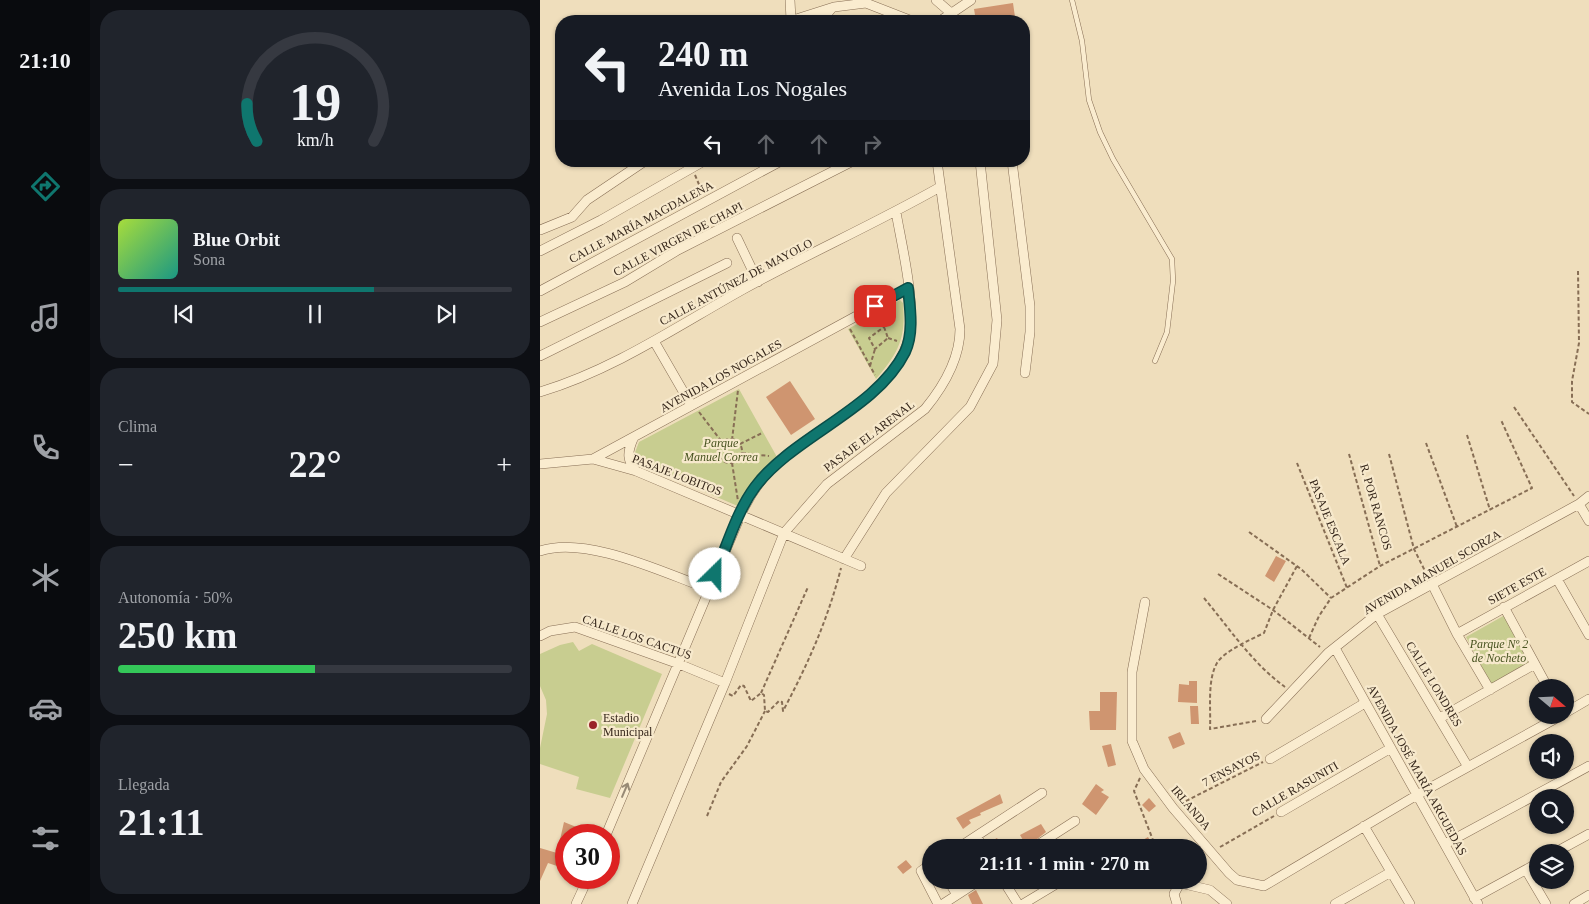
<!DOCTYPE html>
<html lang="es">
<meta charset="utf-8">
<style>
body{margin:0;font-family:Georgia,serif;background:#20242c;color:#f1f3f6;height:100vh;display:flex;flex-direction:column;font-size:19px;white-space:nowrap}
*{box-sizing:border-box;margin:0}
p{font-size:16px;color:#9ea1a6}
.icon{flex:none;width:28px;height:28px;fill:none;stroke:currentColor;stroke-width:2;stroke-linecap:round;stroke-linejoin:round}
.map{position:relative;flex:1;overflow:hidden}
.panel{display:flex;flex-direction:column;gap:10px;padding:10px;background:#0d0f14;width:450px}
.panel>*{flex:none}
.guide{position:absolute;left:15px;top:15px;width:475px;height:152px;border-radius:20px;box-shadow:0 1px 4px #0004;background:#171b24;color:#f1f3f6;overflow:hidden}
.needle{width:32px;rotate:109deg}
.fabs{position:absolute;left:989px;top:679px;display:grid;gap:10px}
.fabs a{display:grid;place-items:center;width:45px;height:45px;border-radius:50%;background:#171b24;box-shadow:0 1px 4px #0004;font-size:25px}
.speed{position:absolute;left:15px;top:824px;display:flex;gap:10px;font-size:25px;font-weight:700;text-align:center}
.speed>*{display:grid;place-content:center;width:65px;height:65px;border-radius:50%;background:#171b24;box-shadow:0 1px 4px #0004;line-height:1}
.speed .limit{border:8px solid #d22;background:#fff;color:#111}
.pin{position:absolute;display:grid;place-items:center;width:42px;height:42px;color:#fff;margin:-21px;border-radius:10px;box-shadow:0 2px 8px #0006}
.me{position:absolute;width:55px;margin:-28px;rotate:23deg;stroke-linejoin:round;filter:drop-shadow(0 0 4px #0008)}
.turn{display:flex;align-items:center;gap:18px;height:105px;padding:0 20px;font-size:22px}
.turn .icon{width:65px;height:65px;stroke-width:2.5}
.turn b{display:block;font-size:35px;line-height:42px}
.lanes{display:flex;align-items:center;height:48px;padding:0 20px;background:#0003;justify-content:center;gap:25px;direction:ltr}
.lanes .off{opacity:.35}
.big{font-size:38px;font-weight:800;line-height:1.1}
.panel .widget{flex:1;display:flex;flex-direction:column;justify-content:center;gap:8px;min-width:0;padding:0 18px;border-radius:20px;background:#20242c}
.panel .dial{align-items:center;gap:0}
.dial svg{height:130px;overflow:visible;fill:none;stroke:#363941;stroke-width:7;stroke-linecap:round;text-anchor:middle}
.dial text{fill:#f1f3f6;stroke:none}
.song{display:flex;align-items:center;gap:15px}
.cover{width:60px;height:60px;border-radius:8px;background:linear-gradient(135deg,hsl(80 70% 55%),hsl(170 70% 35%))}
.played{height:5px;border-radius:2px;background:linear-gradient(90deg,#0f766e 65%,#363941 65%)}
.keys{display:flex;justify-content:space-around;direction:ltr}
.heat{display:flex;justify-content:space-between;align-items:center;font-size:28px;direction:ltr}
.charge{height:8px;border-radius:4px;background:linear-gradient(90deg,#34c759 50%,#363941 0)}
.trip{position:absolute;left:382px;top:839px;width:285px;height:50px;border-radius:25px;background:#171b24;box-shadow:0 1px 4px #0004;font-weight:800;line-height:50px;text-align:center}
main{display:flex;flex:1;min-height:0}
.tab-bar{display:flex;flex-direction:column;width:90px;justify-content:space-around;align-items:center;background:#090b0e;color:#9ea1a6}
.tab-bar .icon{width:35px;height:35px}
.tab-bar .active{color:#0f766e}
.tab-bar b{font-size:22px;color:#f1f3f6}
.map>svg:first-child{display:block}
.green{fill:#c8cd90}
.building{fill:#cf9570}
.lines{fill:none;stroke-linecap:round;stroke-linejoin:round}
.lane-casing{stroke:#876e55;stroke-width:5.5}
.street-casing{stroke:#876e55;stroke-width:10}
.path{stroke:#876e55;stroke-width:2;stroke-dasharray:4 2.5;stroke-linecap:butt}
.lane{stroke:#faeccf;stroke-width:4.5}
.street{stroke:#faeccf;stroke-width:9}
.oneway{stroke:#988a75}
.route-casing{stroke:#0a4d48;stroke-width:12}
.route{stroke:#0f766e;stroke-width:9}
.poi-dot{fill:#992328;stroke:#f7e9cc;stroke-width:2}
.labels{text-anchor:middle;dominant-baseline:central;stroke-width:4.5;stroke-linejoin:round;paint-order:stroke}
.street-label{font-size:12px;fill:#36271b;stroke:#f7e9cc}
.park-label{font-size:12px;font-style:italic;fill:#485320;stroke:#f7e9cc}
.poi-label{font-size:12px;fill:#36271b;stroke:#f7e9cc;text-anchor:start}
</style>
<main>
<nav class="tab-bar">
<b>21:10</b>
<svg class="icon active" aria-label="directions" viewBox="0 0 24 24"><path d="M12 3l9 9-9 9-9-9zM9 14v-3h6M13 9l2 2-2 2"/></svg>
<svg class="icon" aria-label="music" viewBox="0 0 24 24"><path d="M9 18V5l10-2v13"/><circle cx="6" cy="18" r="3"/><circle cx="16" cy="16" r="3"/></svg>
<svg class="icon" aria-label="phone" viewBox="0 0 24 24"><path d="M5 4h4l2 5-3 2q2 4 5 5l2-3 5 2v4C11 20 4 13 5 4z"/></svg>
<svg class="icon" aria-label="climate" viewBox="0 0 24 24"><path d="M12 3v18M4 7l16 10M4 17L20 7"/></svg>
<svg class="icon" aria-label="car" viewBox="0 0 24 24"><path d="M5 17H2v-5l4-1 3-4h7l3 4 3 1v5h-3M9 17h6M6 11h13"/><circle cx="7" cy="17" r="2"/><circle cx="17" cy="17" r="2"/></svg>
<svg class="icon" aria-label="filters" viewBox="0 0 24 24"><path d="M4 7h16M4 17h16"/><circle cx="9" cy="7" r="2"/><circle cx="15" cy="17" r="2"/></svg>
</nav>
<section class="panel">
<div class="widget dial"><svg viewBox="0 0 100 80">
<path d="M14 69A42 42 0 1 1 86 69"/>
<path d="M14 69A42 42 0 0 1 8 46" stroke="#0f766e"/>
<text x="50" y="56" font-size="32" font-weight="700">19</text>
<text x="50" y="72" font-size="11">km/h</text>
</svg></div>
<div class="widget">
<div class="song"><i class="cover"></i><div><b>Blue Orbit</b><p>Sona</p></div></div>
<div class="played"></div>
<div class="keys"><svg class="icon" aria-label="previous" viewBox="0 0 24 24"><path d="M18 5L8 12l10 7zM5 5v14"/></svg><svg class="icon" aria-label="pause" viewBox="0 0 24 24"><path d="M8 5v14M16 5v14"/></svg><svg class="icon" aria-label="next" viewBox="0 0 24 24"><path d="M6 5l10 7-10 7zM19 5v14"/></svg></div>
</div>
<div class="widget"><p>Clima</p>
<div class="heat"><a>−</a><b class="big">22°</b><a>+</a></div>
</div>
<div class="widget"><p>Autonomía · 50%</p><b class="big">250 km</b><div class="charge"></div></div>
<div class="widget"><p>Llegada</p><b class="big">21:11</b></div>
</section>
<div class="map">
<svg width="1049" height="904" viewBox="0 0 1049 904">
<rect width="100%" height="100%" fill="#efdebc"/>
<path class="green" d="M360,300L363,303C366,338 359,352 336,379L308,329Z
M199,389L237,457L213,482L200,507L100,464L94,455L99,442Z
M965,615L992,663L952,686L926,637Z
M33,642L39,651L52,644L122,674L70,798L36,789L39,777L0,764V748L7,714L6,700L0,686V654L20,645Z"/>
<path class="building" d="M473,3L475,17L436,21L434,9Z
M250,381L275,419L251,435L226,397Z
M736,556L746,561L734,582L725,576Z
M649,681H657V703L638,702L639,684L649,685Z
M560,692H577L576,730H550L549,711H560Z
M650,706H658L659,724H651Z
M640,732L645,744L633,749L628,737Z
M571,744L576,765L568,767L562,746Z
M556,784L564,790L561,792L569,797L556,815L542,804Z
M460,794L463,803L440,813L441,815L429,820L431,823L423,829L416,818Z
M609,798L616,806L609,812L602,805Z
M24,822L56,835H26V869L8,863L0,881V848L17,853Z
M501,824L506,832L487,847L480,835Z
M608,837L614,848H589Z
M457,838L463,848H449L448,843Z
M366,860L372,867L363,874L357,867Z
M436,890L443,904H432L428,895Z"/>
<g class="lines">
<defs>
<path id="lane" d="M532,0L542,41L549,100L560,132L573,159L632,259L633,281L627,332L615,361"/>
<path id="street" d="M250,0L251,20
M396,0L411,13
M250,21L294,7L326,3L372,21
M281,21L292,8
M400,21L431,0
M472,161L490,306V332L485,373
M0,230L32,217L47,200L105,161
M197,238L218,282
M0,251L61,220L164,161
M0,291L241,161
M0,322L85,282L138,250L313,161
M114,341L151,405
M0,356L187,263
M0,392C73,370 136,327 202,290C267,254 335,224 400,187
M93,439C87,453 87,460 96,471
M53,459L96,471L321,566
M0,464L53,459L368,288
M1039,504L1049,521
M0,551C46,535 124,573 169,589
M304,559L346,493L430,407L453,364L457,320L440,161
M1017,579L1049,635
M892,584L917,634L950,690
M605,602L592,672V741L604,769L633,808L689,873L697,880L724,886L877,795L1022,715
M964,607L1008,688
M837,614L928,767
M917,634L1049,561
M0,636L10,631L35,627L139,664L185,683
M795,648L938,904
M1025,713L1049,699
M900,718L995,664
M726,719L788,653L837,614L1039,504L1049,496
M730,759L825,703
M741,812L851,748
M824,826L870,904
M66,835L201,514C210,495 220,479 236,464C276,427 356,394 369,337C376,303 362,247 356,212
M437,837L443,848
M905,844L1049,766
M418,848L502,793
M493,848L535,821
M1016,852L1049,834
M391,864L381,871L398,904
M986,870L1006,904
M408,880L417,895
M463,880L478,904
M934,898L998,863
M36,904L48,878
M92,904L185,683L244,533L287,484L385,409C403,387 420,359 420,329L397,161
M403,904L440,880
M483,904L523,880
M637,904L634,894L640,883L670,890L687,904
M795,904L851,872
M1034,904L1049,895"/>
</defs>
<use href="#lane" class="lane-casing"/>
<use href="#street" class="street-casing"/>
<path class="path" d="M155,175L163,194
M1038,271L1039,343L1032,381V402L1049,414
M344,327L348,338L335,349L329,338Z
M344,327L351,308
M310,329L335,375
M348,338L357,341
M330,366L335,349
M974,407L1034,496
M159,412L182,442
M927,435L950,510
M178 451a12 12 0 1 1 24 0a12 12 0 1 1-24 0Z
M192,440L198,390
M886,443L917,527
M200,444L222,433
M202,453L229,456
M809,454L840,566
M849,454L874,549L888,577
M192,463L198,501
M757,463L807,588
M709,532L761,569L791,598
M678,574L733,610L780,647
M664,598C689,628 713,664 745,687
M769,638L779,616L791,598L840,566L992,488L961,420
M221,693L268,587
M189,694L193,696L201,685L204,686L211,701L221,693L224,695L225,711L228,712L239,701L242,702L243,711C268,664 288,619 301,568
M716,721L670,729C671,709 667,680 677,663C684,651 712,639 724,633L733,610L757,566
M600,778L594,791L616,848
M640,804L723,762
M167,816L181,782L207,746L225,711
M680,847L734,816"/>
<use href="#lane" class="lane"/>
<use href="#street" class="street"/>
</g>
<defs><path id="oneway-shaft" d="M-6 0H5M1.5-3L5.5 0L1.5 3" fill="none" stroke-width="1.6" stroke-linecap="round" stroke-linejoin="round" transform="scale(1.25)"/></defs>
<use class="oneway" href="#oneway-shaft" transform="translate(85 790) rotate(-67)"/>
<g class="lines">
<defs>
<path id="route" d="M175,574C187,546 197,511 215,487C253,436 336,410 365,352C374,333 370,308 368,288L335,306"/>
</defs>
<use href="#route" class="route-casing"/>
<use href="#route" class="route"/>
</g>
<circle class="poi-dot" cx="53" cy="725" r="5"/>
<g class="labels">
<g class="street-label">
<text transform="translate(101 222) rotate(-28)">CALLE MARÍA MAGDALENA</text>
<text transform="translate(138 239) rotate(-28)">CALLE VIRGEN DE CHAPI</text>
<text transform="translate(196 282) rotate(-28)">CALLE ANTÚNEZ DE MAYOLO</text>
<text transform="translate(181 376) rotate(-29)">AVENIDA LOS NOGALES</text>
<text transform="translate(329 436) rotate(-37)">PASAJE EL ARENAL</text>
<text transform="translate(137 475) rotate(21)">PASAJE LOBITOS</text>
<text transform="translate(836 507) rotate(74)">R. POR RANCOS</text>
<text transform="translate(790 522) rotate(68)">PASAJE ESCALA</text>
<text transform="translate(892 572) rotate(-30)">AVENIDA MANUEL SCORZA</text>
<text transform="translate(977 586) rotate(-29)">SIETE ESTE</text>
<text transform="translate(97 637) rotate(19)">CALLE LOS CACTUS</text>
<text transform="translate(894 684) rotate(59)">CALLE LONDRES</text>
<text transform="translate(691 769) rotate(-27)">7 ENSAYOS</text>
<text transform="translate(877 770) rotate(61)">AVENIDA JOSÉ MARÍA ARGUEDAS</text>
<text transform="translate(755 789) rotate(-30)">CALLE RASUNITI</text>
<text transform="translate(651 808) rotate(50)">IRLANDA</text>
</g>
<g class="park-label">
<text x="181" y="443">Parque<tspan x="181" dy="14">Manuel Correa</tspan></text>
<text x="959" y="644">Parque Nº 2<tspan x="959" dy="14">de Nocheto</tspan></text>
</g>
<g class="poi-label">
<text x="63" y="718">Estadio<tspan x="63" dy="14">Municipal</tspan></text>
</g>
</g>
</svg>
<div class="fabs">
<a><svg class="needle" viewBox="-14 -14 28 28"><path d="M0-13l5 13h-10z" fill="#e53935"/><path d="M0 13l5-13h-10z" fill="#9ea1a6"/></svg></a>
<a><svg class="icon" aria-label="sound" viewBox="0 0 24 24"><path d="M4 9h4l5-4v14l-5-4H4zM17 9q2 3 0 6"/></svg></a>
<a><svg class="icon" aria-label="search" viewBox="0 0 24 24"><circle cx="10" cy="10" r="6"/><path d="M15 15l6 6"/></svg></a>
<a><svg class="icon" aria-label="layers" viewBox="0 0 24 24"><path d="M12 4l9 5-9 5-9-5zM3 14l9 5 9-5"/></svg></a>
</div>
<div class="speed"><div class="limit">30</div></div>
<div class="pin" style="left:335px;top:306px;background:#d93025"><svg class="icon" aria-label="arrive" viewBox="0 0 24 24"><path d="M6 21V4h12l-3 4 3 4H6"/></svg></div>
<svg class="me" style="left:175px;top:574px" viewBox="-20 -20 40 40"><circle r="19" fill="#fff"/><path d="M0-13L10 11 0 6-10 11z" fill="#0f766e"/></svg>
<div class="trip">21:11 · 1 min · 270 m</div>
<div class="guide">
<div class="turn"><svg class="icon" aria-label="left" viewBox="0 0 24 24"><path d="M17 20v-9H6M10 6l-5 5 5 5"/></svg><div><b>240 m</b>Avenida Los Nogales</div></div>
<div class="lanes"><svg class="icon" aria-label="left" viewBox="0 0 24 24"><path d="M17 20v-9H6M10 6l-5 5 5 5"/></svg><svg class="icon off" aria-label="ahead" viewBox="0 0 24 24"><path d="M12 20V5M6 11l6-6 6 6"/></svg><svg class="icon off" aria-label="ahead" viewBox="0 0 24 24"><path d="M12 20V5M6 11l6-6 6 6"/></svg><svg class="icon off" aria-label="right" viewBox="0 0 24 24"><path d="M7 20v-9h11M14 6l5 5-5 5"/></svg></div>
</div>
</div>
</main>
